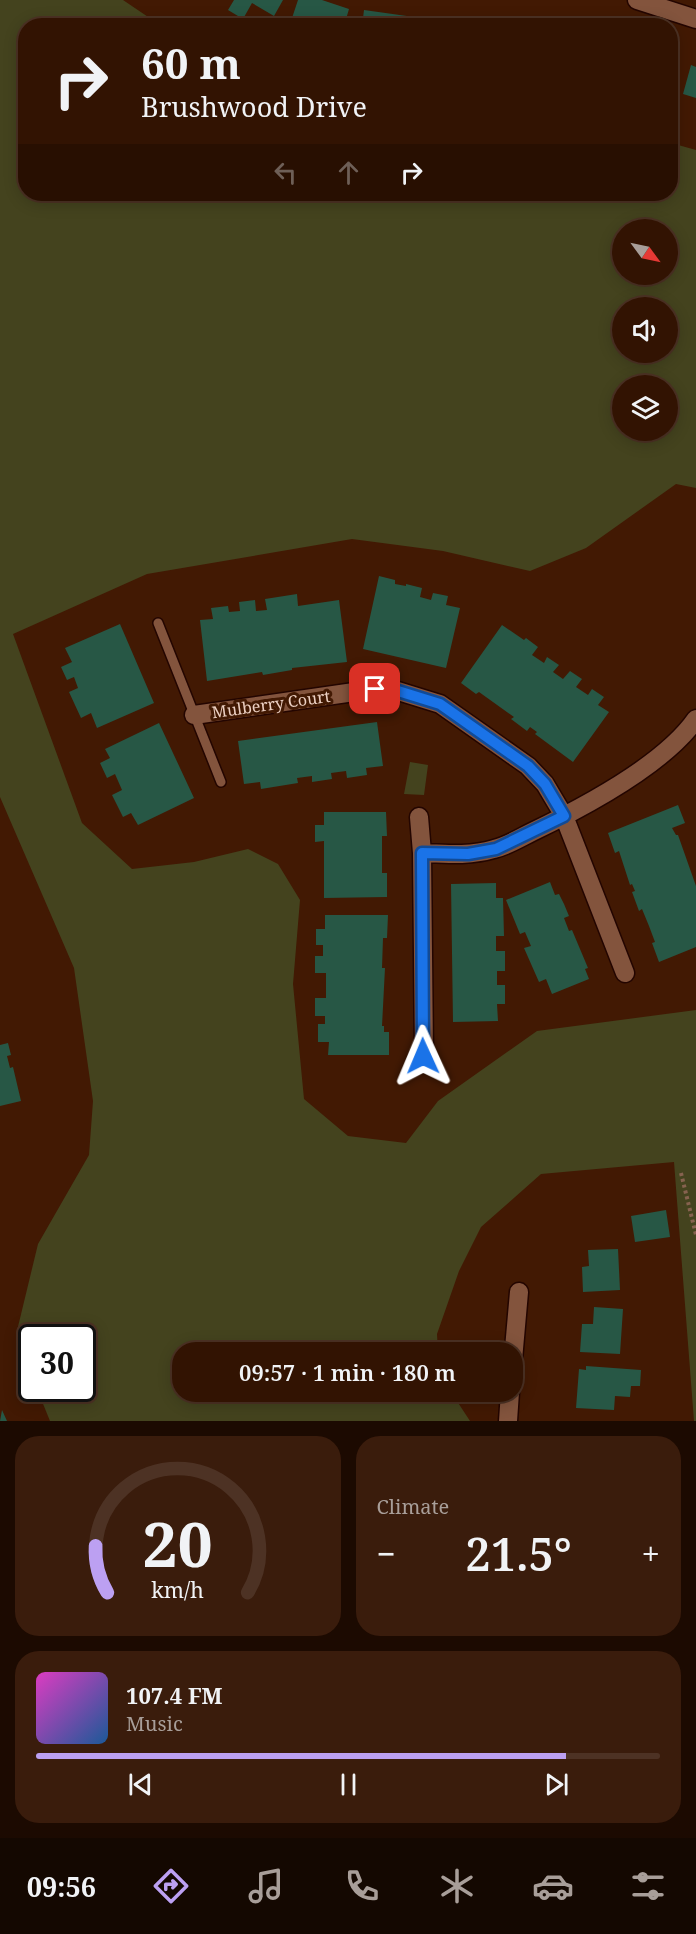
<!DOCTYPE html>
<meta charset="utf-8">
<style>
body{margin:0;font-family:"Noto Serif",serif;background:#3a1c0c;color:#f1f3f6;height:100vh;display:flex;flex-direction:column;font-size:22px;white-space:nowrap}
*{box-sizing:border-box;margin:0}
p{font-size:20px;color:#a89e99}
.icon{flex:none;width:33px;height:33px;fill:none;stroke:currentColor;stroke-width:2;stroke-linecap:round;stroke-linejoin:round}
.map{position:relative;height:1421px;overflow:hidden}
.sheet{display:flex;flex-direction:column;gap:15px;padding:15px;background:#1c0a01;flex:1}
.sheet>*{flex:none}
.hud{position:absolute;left:18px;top:18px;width:660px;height:183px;border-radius:24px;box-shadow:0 3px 15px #0003,0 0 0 2px #4d3224;background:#321302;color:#f1f3f6;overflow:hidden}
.needle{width:39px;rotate:123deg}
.buttons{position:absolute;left:612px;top:219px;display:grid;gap:12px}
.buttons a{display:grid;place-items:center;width:66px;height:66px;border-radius:50%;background:#321302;box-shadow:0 3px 15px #0003,0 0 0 2px #4d3224;font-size:30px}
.speed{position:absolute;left:18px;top:1324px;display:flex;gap:12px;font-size:30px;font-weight:700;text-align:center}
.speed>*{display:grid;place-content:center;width:78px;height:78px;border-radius:50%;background:#321302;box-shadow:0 3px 15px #0003,0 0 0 2px #4d3224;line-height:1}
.speed .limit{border:3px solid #111;border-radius:9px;background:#fff;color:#111}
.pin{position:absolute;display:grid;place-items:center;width:51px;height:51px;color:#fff;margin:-26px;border-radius:12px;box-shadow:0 3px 9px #0006}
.me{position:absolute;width:66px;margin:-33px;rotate:359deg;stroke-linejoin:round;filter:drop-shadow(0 0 4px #0008)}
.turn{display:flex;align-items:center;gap:21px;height:126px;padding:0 24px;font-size:27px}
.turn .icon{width:78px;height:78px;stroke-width:2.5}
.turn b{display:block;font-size:42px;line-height:51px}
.lanes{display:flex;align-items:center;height:57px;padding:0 24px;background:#0003;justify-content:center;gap:30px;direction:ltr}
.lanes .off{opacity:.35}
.big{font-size:45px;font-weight:600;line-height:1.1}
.sheet .widget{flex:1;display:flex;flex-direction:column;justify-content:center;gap:9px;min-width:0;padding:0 21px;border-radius:24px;background:#3a1c0c}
.sheet .dial{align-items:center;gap:0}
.dial svg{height:156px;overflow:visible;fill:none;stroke:#4d3224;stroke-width:7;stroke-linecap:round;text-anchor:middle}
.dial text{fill:#f1f3f6;stroke:none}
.song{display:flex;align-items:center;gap:18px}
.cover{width:72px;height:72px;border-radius:9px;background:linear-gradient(135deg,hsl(310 70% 55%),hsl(210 70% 35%))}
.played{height:6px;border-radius:3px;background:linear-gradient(90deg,#bca0f2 85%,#4d3224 85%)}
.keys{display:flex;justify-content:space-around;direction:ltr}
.heat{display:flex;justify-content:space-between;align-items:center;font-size:33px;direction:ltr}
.sheet .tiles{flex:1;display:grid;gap:15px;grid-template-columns:1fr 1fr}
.widget:last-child{grid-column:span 2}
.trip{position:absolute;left:172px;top:1342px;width:351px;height:60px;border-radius:24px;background:#321302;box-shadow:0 3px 15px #0003,0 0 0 2px #4d3224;font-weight:600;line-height:60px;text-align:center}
.tab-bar{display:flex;height:96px;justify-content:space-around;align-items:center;background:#140801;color:#a89e99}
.tab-bar .icon{width:42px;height:42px}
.tab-bar .on{color:#bca0f2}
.tab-bar b{font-size:27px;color:#f1f3f6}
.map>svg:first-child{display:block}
.green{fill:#44431e;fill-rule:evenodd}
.building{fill:#275745}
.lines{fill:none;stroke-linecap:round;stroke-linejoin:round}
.lane-casing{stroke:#230500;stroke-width:12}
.street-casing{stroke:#230500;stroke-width:21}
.path{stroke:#86624f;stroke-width:4;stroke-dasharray:3 3;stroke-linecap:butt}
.lane{stroke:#83543d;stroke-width:9}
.street{stroke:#83543d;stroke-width:18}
.route-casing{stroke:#114b97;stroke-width:15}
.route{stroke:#1a73e8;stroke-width:10}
.labels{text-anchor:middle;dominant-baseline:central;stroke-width:6;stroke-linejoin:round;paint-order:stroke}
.street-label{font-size:16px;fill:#ecd0c3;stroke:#421903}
</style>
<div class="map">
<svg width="696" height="1421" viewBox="0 0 696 1421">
<rect width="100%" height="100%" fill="#421903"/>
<path class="green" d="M0,0H123L160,25L26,26V194H670L671,143L696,150V488L676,484L586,548L530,571L443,551L352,539L147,574L13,634L82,823L132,869L194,862L248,849L278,864L300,900L293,984L304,1099L348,1136L406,1143L438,1101L537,1031L696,1010V1421H694L674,1162L541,1174L481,1227L459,1271L437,1334L438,1353H183V1392H451L470,1421H50L37,1389H82V1338H32L31,1374L16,1335L38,1244L89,1155L93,1101L74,968L0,797ZM622,230H668V274H622ZM622,308H668V352H622ZM622,386H668V430H622Z
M410,762L428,765L424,795L404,794Z"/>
<path class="building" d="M234,0H283L274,16L252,3L243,19L228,10Z
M298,0H322L349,9L344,26H305L291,21Z
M364,10L414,17L413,26H362Z
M430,16L478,24V26H428Z
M670,59L677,60L671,79H670Z
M691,65L696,67V98L683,94Z
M379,576L395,580V584L406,586V584L422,588L420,597L431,600L433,593L448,596L446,605L460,608L446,668L363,649Z
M297,594L298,606L339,600L347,662L292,668V670L263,675L262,672L256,673L207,681L200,620L213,619L211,608L228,606L229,612L240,611L239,602L255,600L256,611L267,610L265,599Z
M120,624L154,703L97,728L91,713L81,718L69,692L78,688L74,677L67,680L61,667L72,662L65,648Z
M502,625L524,640L526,638L538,647L532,655L544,663L547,657L559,665L553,672L563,679L570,671L582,679L576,687L588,695L592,689L604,697L598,705L609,712L573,762L535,734L537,732L530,727L527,731L511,719L514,717L479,692L476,694L461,683Z
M377,722L383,766L366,768L367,775L347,778L346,771L331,773L332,779L312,782V776L297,778L298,783L261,789L260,782L244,784L238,741Z
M159,723L194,798L138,825L131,813L123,817L112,795L122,790L115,774L107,778L100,763L110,758L105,749Z
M678,805L685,823L672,828L676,835H678L696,886V947L659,962L652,943L655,942L649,926L642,909L639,911L632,892L635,891L632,884L630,885L619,851L615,853L608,833Z
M324,812H386L387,836H382V873H387V897L324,898V841L315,842V825H324Z
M550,882L555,895L559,894L564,904L569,916L564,918L569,931L572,930L588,968L585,969L589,979L552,994L546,979L539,982L524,948L531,946L525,932L520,934L506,900Z
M496,883V898H503L504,936H496V951H505V971H497V985H505V1004H497L498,1021L453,1022L451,884Z
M325,915H388L387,938H383L382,968H385L382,1026H384V1032H389V1055H328L329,1042H318V1024H325V1016H315V998H326V973H315V956H323V945H316V929H325Z
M8,1043L11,1055L7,1056L10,1068L13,1067L21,1101L0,1106V1045Z
M666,1210L670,1237L635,1242L631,1216Z
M618,1249L620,1290L583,1292L582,1267L589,1266L588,1250Z
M594,1307L623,1309L620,1354L580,1352L582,1324H593Z
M586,1366L641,1370L640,1386H631L630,1397L615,1396L614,1410L576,1408L579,1369L586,1370Z
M2,1410L7,1421H0Z"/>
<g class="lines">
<defs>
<path id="lane" d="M158,623L221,782"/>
<path id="street" d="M637,0L696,19
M194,715L375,689L398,691L440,704L528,766L545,784L564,816L625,973
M419,817L422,853L424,1056
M422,853C446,854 471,856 494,849C507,846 520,838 532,832C582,808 664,765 696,719
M513,1360L519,1292
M508,1421L510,1392"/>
</defs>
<use href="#lane" class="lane-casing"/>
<use href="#street" class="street-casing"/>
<path class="path" d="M681,1173L696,1235"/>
<use href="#lane" class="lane"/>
<use href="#street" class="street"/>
</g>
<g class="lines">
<defs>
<path id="route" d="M375,689L398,691L440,704L528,766L545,784L564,816L496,849L468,854L422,853L423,1056"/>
</defs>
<use href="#route" class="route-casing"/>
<use href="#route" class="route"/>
</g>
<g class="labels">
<g class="street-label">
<text transform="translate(271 704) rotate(-8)">Mulberry Court</text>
</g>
</g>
</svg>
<div class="buttons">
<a><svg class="needle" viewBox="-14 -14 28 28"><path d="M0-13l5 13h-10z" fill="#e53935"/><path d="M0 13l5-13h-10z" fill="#a89e99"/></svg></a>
<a><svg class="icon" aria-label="sound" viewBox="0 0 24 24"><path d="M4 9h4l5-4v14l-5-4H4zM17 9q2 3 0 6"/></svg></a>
<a><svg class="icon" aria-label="layers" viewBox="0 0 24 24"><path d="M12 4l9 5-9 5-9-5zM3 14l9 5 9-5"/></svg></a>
</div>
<div class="speed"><div class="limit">30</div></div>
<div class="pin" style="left:375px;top:689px;background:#d93025"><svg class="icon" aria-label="arrive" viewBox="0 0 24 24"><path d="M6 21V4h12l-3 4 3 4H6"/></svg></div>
<svg class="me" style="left:423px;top:1056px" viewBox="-20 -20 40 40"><path d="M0-17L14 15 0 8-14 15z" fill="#1a73e8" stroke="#fff" stroke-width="4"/></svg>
<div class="trip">09:57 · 1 min · 180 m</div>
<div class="hud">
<div class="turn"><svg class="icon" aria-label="right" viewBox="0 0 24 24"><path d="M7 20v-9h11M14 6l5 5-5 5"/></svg><div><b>60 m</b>Brushwood Drive</div></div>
<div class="lanes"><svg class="icon off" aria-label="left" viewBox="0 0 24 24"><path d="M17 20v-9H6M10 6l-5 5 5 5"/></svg><svg class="icon off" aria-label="ahead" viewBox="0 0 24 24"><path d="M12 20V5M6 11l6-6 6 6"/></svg><svg class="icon" aria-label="right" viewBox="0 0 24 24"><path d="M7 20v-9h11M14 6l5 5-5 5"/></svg></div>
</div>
</div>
<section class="sheet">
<div class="tiles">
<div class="widget dial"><svg viewBox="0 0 100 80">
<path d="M14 69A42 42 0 1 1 86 69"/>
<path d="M14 69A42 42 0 0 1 8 45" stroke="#bca0f2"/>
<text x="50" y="56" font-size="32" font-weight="700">20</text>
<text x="50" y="72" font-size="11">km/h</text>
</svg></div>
<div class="widget"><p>Climate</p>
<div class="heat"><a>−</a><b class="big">21.5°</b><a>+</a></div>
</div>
<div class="widget">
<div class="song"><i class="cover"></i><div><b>107.4 FM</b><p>Music</p></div></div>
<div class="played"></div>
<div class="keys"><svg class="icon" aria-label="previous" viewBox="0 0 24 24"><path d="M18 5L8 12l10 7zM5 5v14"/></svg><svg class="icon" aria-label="pause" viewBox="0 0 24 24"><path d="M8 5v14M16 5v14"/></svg><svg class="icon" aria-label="next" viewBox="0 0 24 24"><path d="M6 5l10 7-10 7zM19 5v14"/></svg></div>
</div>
</div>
</section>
<nav class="tab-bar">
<b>09:56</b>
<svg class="icon on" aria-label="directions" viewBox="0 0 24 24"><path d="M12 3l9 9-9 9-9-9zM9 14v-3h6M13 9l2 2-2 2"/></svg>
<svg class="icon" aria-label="music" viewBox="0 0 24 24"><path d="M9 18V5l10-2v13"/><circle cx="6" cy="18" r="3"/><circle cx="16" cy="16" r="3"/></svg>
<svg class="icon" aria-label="phone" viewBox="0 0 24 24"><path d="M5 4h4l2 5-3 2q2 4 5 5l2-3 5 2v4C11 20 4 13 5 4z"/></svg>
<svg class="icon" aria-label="climate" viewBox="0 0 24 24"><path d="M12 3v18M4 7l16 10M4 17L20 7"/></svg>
<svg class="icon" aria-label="car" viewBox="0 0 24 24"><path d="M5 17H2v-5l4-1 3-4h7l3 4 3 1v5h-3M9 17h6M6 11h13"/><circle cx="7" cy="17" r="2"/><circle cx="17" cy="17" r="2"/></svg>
<svg class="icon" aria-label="filters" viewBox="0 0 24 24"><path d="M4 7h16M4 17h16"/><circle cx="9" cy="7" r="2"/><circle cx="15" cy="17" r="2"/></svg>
</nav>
